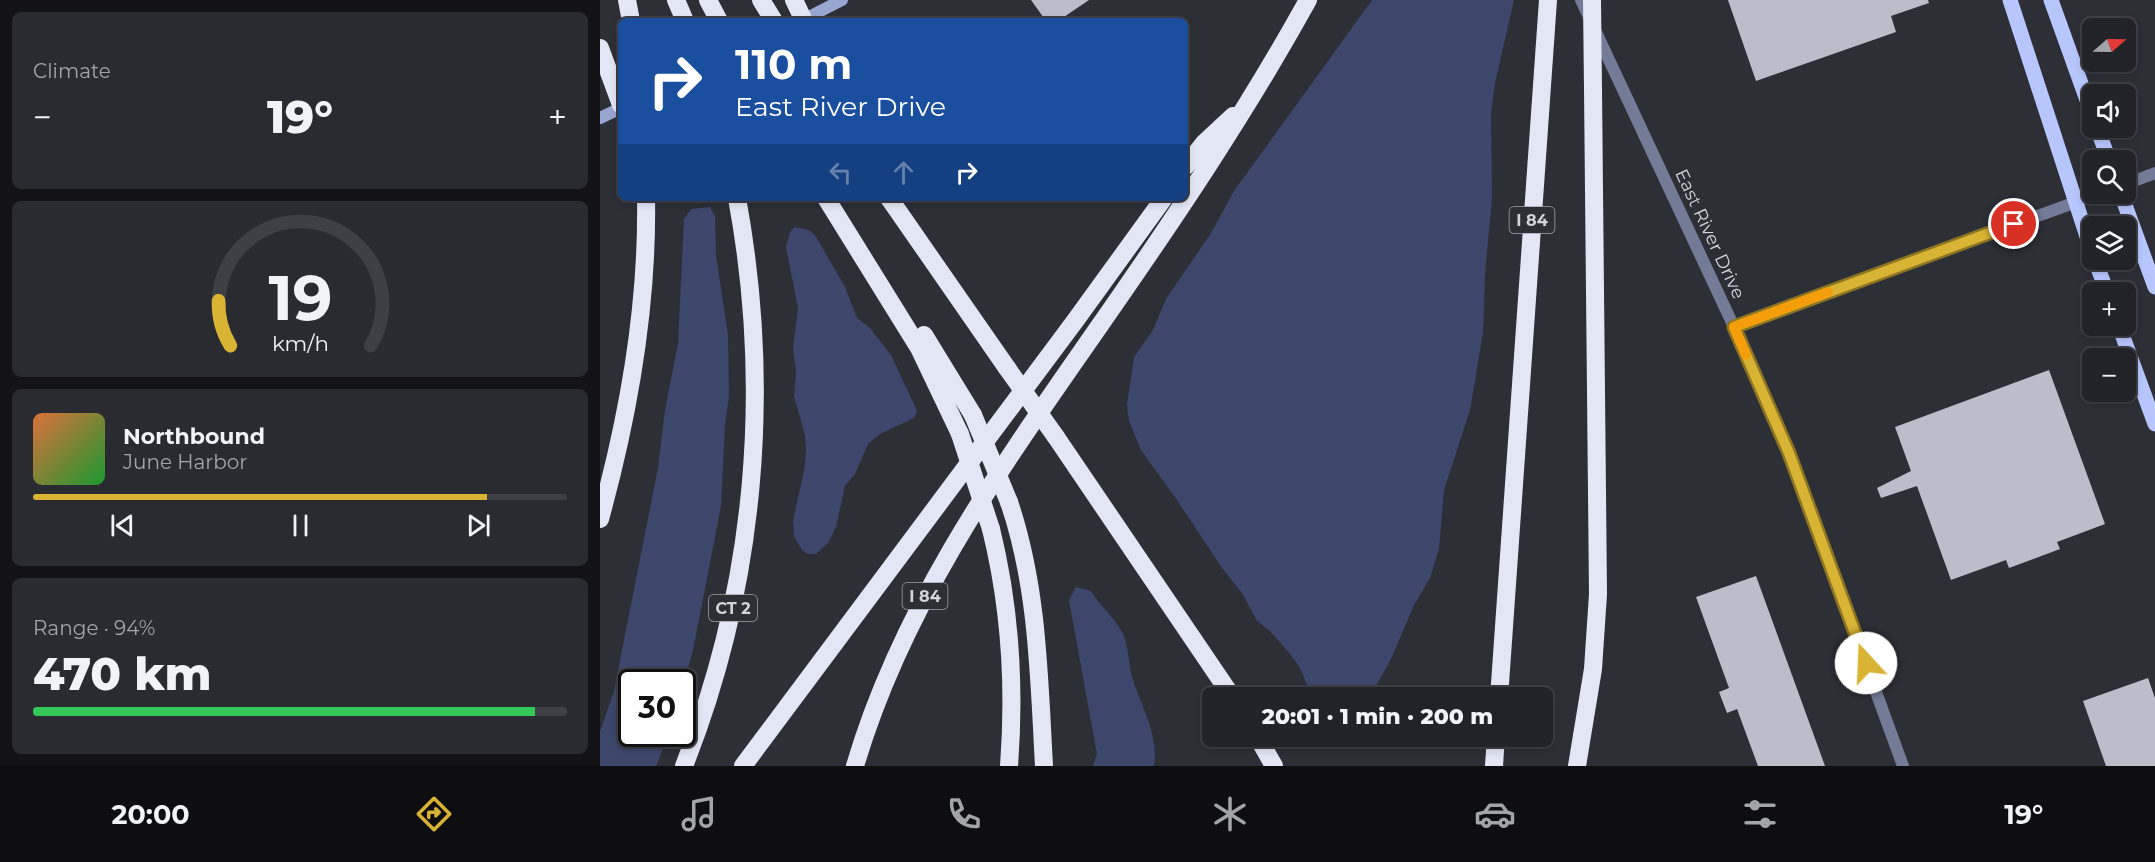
<!DOCTYPE html>
<meta charset="utf-8">
<style>
body{margin:0;font-family:Montserrat,sans-serif;background:#2a2b31;color:#f1f3f6;height:100vh;display:flex;flex-direction:column;font-size:22px;white-space:nowrap}
*{box-sizing:border-box;margin:0}
p{font-size:20px;color:#a2a4a8}
.icon{flex:none;width:33px;height:33px;fill:none;stroke:currentColor;stroke-width:2;stroke-linecap:round;stroke-linejoin:round}
.map{position:relative;flex:1;overflow:hidden}
.sheet{display:flex;flex-direction:column;gap:12px;padding:12px;background:#131317;width:600px}
.sheet>*{flex:none}
.hud{position:absolute;left:18px;top:18px;width:570px;height:183px;border-radius:9px;box-shadow:0 3px 9px #0003,0 0 0 2px #3f4046;background:#1a4fa0;color:#fff;overflow:hidden}
.needle{width:39px;rotate:70deg}
.controls{position:absolute;left:1482px;top:18px;display:grid;gap:12px}
.controls a{display:grid;place-items:center;width:54px;height:54px;border-radius:9px;background:#222329;box-shadow:0 3px 9px #0003,0 0 0 2px #3f4046;font-size:30px}
.speed{position:absolute;left:18px;top:669px;display:flex;gap:12px;font-size:30px;font-weight:700;text-align:center}
.speed>*{display:grid;place-content:center;width:78px;height:78px;border-radius:50%;background:#222329;box-shadow:0 3px 9px #0003,0 0 0 2px #3f4046;line-height:1}
.speed .limit{border:3px solid #111;border-radius:9px;background:#fff;color:#111}
.pin{position:absolute;display:grid;place-items:center;width:51px;height:51px;color:#fff;margin:-26px;border:3px solid #fff;border-radius:50%;box-shadow:0 2px 6px #0007}
.me{position:absolute;width:66px;margin:-33px;rotate:340deg;stroke-linejoin:round;filter:drop-shadow(0 0 4px #0008)}
.turn{display:flex;align-items:center;gap:21px;height:126px;padding:0 18px;font-size:27px}
.turn .icon{width:78px;height:78px;stroke-width:2.5}
.turn b{display:block;font-size:42px;line-height:51px}
.lanes{display:flex;align-items:center;height:57px;padding:0 18px;background:#0003;justify-content:center;gap:30px;direction:ltr}
.lanes .off{opacity:.35}
.big{font-size:45px;font-weight:800;line-height:1.1}
.sheet .card{flex:1;display:flex;flex-direction:column;justify-content:center;gap:9px;min-width:0;padding:0 21px;border-radius:9px;background:#2a2b31}
.sheet .dial{align-items:center;gap:0}
.dial svg{height:156px;overflow:visible;fill:none;stroke:#3f4046;stroke-width:7;stroke-linecap:round;text-anchor:middle}
.dial text{fill:#f1f3f6;stroke:none}
.song{display:flex;align-items:center;gap:18px}
.cover{width:72px;height:72px;border-radius:9px;background:linear-gradient(135deg,hsl(20 70% 55%),hsl(130 70% 35%))}
.played{height:6px;border-radius:3px;background:linear-gradient(90deg,#d9b434 85%,#3f4046 85%)}
.keys{display:flex;justify-content:space-around;direction:ltr}
.heat{display:flex;justify-content:space-between;align-items:center;font-size:33px;direction:ltr}
.charge{height:9px;border-radius:4px;background:linear-gradient(90deg,#34c759 94%,#3f4046 0)}
.trip{position:absolute;left:602px;top:687px;width:351px;height:60px;border-radius:9px;background:#222329;box-shadow:0 3px 9px #0003,0 0 0 2px #3f4046;font-weight:800;line-height:60px;text-align:center}
.dock{display:flex;height:96px;justify-content:space-around;align-items:center;background:#0e0e10;color:#a2a4a8}
.dock .icon{width:42px;height:42px}
.dock .current{color:#d9b434}
.dock b{font-size:27px;color:#f1f3f6}
main{display:flex;flex:1;min-height:0}
.map>svg:first-child{display:block}
.green{fill:#3d476b}
.building{fill:#bbbec8}
.lines{fill:none;stroke-linecap:round;stroke-linejoin:round}
.minor{stroke:#737b96;stroke-width:12}
.tertiary{stroke:#737b96;stroke-width:12}
.secondary{stroke:#99a6d1;stroke-width:12}
.primary{stroke:#b7c7fe;stroke-width:15}
.motorway{stroke:#e3e7f5;stroke-width:18}
.motorway-bridge{stroke:#e3e7f5;stroke-width:18}
.route-casing{stroke:#8d7522;stroke-width:15}
.route{stroke:#d9b434;stroke-width:10}
.slow{stroke:#f59e0b;stroke-width:10}
.labels{text-anchor:middle;dominant-baseline:central;stroke-width:6;stroke-linejoin:round;paint-order:stroke}
.shield{fill:#2d2f37;stroke:#a0a2a8;stroke-width:1.5}
.shield-label{font-size:16px;font-weight:bold;fill:#d2d4d9}
.street-label{font-size:18px;fill:#d2d4d9;stroke:#2d2f37}
</style>
<main>
<section class="sheet">
<div class="card"><p>Climate</p>
<div class="heat"><a>−</a><b class="big">19°</b><a>+</a></div>
</div>
<div class="card dial"><svg viewBox="0 0 100 80">
<path d="M14 69A42 42 0 1 1 86 69"/>
<path d="M14 69A42 42 0 0 1 8 46" stroke="#d9b434"/>
<text x="50" y="56" font-size="32" font-weight="700">19</text>
<text x="50" y="72" font-size="11">km/h</text>
</svg></div>
<div class="card">
<div class="song"><i class="cover"></i><div><b>Northbound</b><p>June Harbor</p></div></div>
<div class="played"></div>
<div class="keys"><svg class="icon" aria-label="previous" viewBox="0 0 24 24"><path d="M18 5L8 12l10 7zM5 5v14"/></svg><svg class="icon" aria-label="pause" viewBox="0 0 24 24"><path d="M8 5v14M16 5v14"/></svg><svg class="icon" aria-label="next" viewBox="0 0 24 24"><path d="M6 5l10 7-10 7zM19 5v14"/></svg></div>
</div>
<div class="card"><p>Range · 94%</p><b class="big">470 km</b><div class="charge"></div></div>
</section>
<div class="map">
<svg width="1555" height="766" viewBox="0 0 1555 766">
<rect width="100%" height="100%" fill="#2d2f37"/>
<path class="green" d="M772,0H914L895,83L891,112L892,197L885,274L883,333L870,410L844,490L839,549L830,578L814,605L791,659L776,686L763,697H712L700,668L691,655L670,631L657,621L642,593L622,568L577,500L541,450L529,421L527,405L534,357L553,330L566,299L611,233L634,191Z
M110,207L115,216L116,255L128,336L129,396L125,425L121,506L93,650L83,686L82,682H32V734H69L56,766H0V732L14,691L58,468L65,410L78,344L84,219L91,209Z
M195,227L209,230L215,235L245,287L257,318L270,328L291,355L317,411L314,418L280,434L268,444L255,474L245,486L236,527L228,543L216,554H208L202,550L194,536L193,521L205,466L206,450L205,435L194,396L196,372L193,348L198,308L186,247L190,232Z
M476,587L491,591C500,606 514,617 522,632C529,646 528,662 532,677C541,706 559,735 554,766H493L497,754L469,600Z"/>
<path class="building" d="M431,0H489L458,21H446Z
M1128,0H1328L1329,3L1291,16L1296,32L1156,81Z
M1449,370L1505,524L1457,542L1460,549L1409,568L1406,560L1351,580L1317,486L1281,498L1277,488L1311,471L1295,427Z
M1156,576L1225,766H1158L1137,709L1127,713L1119,692L1129,688L1096,597Z
M1548,678L1555,698V766H1506L1483,701Z"/>
<g class="lines">
<path class="minor" d="M1526,184L1555,173
M1134,327L1189,453L1303,766"/>
<path class="tertiary" d="M981,0L1134,327L1498,194"/>
<path class="secondary" d="M201,21L242,0
M0,118L21,108"/>
<path class="primary" d="M1410,0L1492,252
M1451,0L1492,114
M1497,128L1509,160
M1521,194L1555,287
M1495,260L1507,292
M1519,326L1555,424"/>
<path class="motorway" d="M27,0L31,21
M76,0L85,21
M108,0L119,21
M161,0L174,21
M0,48L21,105
M585,167L604,143L633,116
M226,198L319,348L360,434
M289,198L407,368
M324,335L373,415
M456,437L633,698
M409,502C438,587 439,677 444,766
M0,519C29,414 48,308 46,198
M391,529C410,606 415,687 409,766
M899,698L948,0
M657,736L674,766
M84,766C156,585 172,388 137,198
M143,766L475,321L564,198
M255,766C303,603 402,466 498,328C572,222 645,114 708,0
M894,766L896,736
M977,766L993,669L998,594L993,89"/>
<path class="motorway-bridge" d="M194,0L204,21
M992,0L993,89
M407,368L456,437
M373,415L409,502
M360,434L391,529"/>
</g>
<g class="lines">
<defs>
<path id="route" d="M1266,663L1189,453L1134,327L1414,224"/>
</defs>
<use href="#route" class="route-casing"/>
<use href="#route" class="route"/>
<path class="slow" d="M1146,355L1134,327L1228,292"/>
</g>
<g class="labels">
<g class="shield">
<rect x="909.5" y="207" width="45" height="26" rx="4.5"/>
<rect x="302.5" y="583" width="45" height="26" rx="4.5"/>
<rect x="109" y="595" width="48" height="26" rx="4.5"/>
</g>
<g class="shield-label">
<text x="932" y="220">I 84</text>
<text x="325" y="596">I 84</text>
<text x="133" y="608">CT 2</text>
</g>
<g class="street-label">
<text transform="translate(1110 234) rotate(65)">East River Drive</text>
</g>
</g>
</svg>
<div class="controls">
<a><svg class="needle" viewBox="-14 -14 28 28"><path d="M0-13l5 13h-10z" fill="#e53935"/><path d="M0 13l5-13h-10z" fill="#a2a4a8"/></svg></a>
<a><svg class="icon" aria-label="sound" viewBox="0 0 24 24"><path d="M4 9h4l5-4v14l-5-4H4zM17 9q2 3 0 6"/></svg></a>
<a><svg class="icon" aria-label="search" viewBox="0 0 24 24"><circle cx="10" cy="10" r="6"/><path d="M15 15l6 6"/></svg></a>
<a><svg class="icon" aria-label="layers" viewBox="0 0 24 24"><path d="M12 4l9 5-9 5-9-5zM3 14l9 5 9-5"/></svg></a>
<a>+</a>
<a>−</a>
</div>
<div class="speed"><div class="limit">30</div></div>
<div class="pin" style="left:1414px;top:224px;background:#d93025"><svg class="icon" aria-label="arrive" viewBox="0 0 24 24"><path d="M6 21V4h12l-3 4 3 4H6"/></svg></div>
<svg class="me" style="left:1266px;top:663px" viewBox="-20 -20 40 40"><circle r="19" fill="#fff"/><path d="M0-13L10 11 0 6-10 11z" fill="#d9b434"/></svg>
<div class="trip">20:01 · 1 min · 200 m</div>
<div class="hud">
<div class="turn"><svg class="icon" aria-label="right" viewBox="0 0 24 24"><path d="M7 20v-9h11M14 6l5 5-5 5"/></svg><div><b>110 m</b>East River Drive</div></div>
<div class="lanes"><svg class="icon off" aria-label="left" viewBox="0 0 24 24"><path d="M17 20v-9H6M10 6l-5 5 5 5"/></svg><svg class="icon off" aria-label="ahead" viewBox="0 0 24 24"><path d="M12 20V5M6 11l6-6 6 6"/></svg><svg class="icon" aria-label="right" viewBox="0 0 24 24"><path d="M7 20v-9h11M14 6l5 5-5 5"/></svg></div>
</div>
</div>
</main>
<nav class="dock">
<b>20:00</b>
<svg class="icon current" aria-label="directions" viewBox="0 0 24 24"><path d="M12 3l9 9-9 9-9-9zM9 14v-3h6M13 9l2 2-2 2"/></svg>
<svg class="icon" aria-label="music" viewBox="0 0 24 24"><path d="M9 18V5l10-2v13"/><circle cx="6" cy="18" r="3"/><circle cx="16" cy="16" r="3"/></svg>
<svg class="icon" aria-label="phone" viewBox="0 0 24 24"><path d="M5 4h4l2 5-3 2q2 4 5 5l2-3 5 2v4C11 20 4 13 5 4z"/></svg>
<svg class="icon" aria-label="climate" viewBox="0 0 24 24"><path d="M12 3v18M4 7l16 10M4 17L20 7"/></svg>
<svg class="icon" aria-label="car" viewBox="0 0 24 24"><path d="M5 17H2v-5l4-1 3-4h7l3 4 3 1v5h-3M9 17h6M6 11h13"/><circle cx="7" cy="17" r="2"/><circle cx="17" cy="17" r="2"/></svg>
<svg class="icon" aria-label="filters" viewBox="0 0 24 24"><path d="M4 7h16M4 17h16"/><circle cx="9" cy="7" r="2"/><circle cx="15" cy="17" r="2"/></svg>
<b>19°</b>
</nav>
